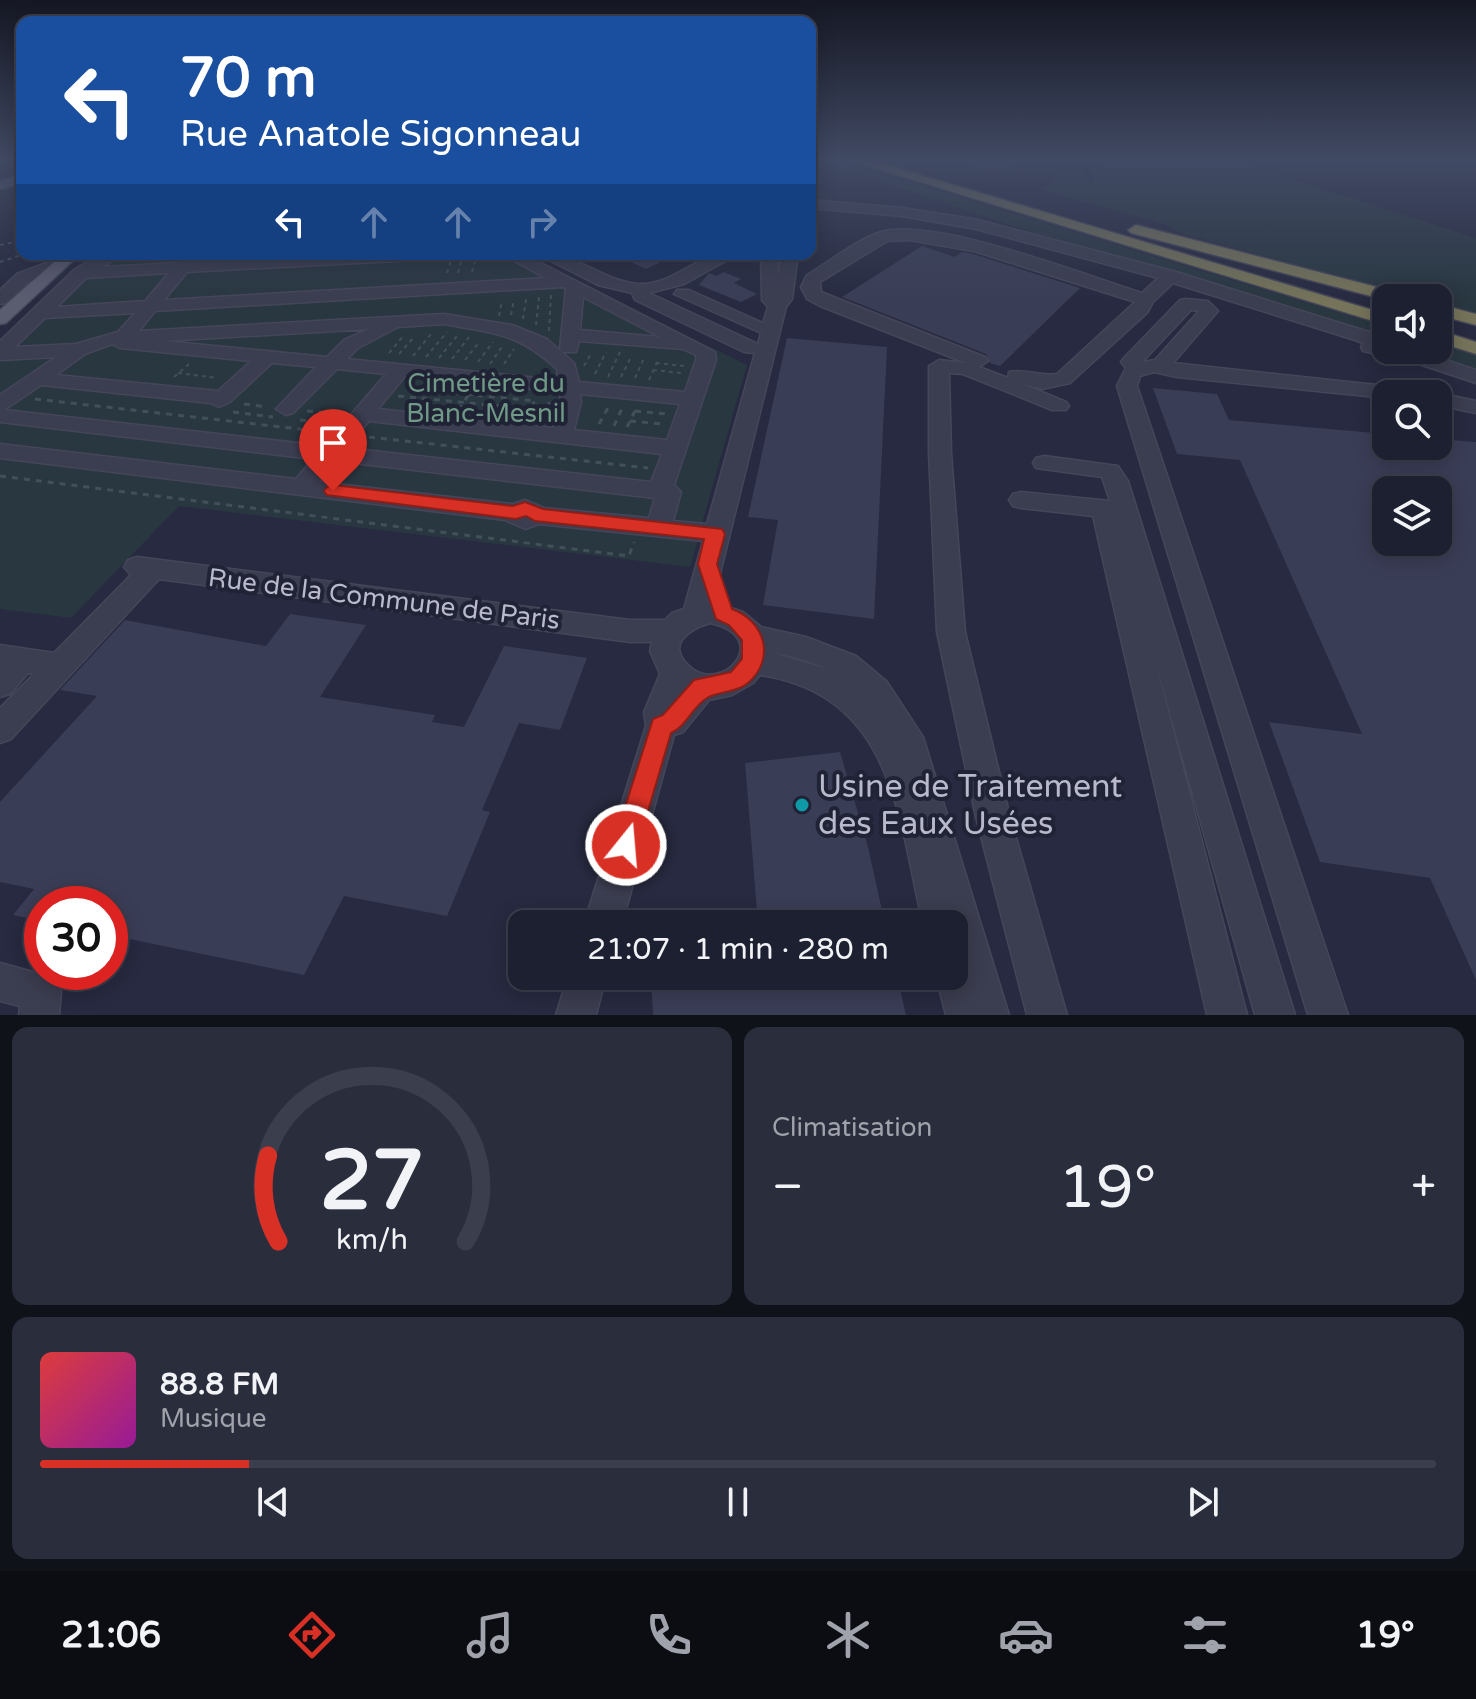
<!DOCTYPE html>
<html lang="fr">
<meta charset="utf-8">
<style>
body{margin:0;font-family:"Varela Round",sans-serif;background:#2a2d3c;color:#f1f3f6;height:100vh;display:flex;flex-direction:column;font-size:30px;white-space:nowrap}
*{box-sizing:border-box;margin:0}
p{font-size:26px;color:#a0a3ab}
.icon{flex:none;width:44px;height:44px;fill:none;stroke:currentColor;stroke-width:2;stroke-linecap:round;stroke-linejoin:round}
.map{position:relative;height:1015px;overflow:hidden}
.side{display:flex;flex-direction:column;gap:12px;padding:12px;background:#10121a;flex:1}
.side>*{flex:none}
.guide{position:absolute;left:16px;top:16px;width:800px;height:244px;border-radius:16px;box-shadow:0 4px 20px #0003,0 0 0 2px #3b3e4c;background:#1a4fa0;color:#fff;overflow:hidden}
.fabs{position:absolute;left:1372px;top:284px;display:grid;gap:16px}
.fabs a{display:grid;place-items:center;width:80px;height:80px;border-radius:16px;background:#1d2030;box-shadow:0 4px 20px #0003,0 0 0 2px #3b3e4c;font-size:40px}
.speed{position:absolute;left:24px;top:886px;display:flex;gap:16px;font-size:40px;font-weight:700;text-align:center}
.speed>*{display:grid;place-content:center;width:104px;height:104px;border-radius:50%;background:#1d2030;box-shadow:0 4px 20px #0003,0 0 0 2px #3b3e4c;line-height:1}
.speed .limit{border:12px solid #d22;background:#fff;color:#111}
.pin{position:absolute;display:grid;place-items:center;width:68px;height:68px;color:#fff;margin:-82px -34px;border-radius:50% 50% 50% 0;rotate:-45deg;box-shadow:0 0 8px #0007}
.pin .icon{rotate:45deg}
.me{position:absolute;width:88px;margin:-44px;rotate:17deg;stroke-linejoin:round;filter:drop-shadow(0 0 6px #0008)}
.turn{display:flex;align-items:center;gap:28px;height:168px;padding:0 32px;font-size:36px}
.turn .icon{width:104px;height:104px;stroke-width:2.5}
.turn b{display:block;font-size:56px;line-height:68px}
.lanes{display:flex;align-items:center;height:76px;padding:0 32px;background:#0003;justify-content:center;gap:40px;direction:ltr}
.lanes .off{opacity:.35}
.big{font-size:60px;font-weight:600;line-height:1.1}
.side .tile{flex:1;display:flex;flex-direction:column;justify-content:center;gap:12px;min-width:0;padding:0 28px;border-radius:16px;background:#2a2d3c}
.side .dial{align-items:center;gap:0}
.dial svg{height:208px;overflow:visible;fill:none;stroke:#3b3e4c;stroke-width:7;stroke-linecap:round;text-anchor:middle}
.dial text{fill:#f1f3f6;stroke:none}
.song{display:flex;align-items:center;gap:24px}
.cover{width:96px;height:96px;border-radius:12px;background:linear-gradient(135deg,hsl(0 70% 55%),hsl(300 70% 35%))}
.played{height:8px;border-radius:4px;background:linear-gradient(90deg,#d93025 15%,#3b3e4c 15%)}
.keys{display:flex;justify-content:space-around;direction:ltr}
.heat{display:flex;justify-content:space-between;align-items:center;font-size:44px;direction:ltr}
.side .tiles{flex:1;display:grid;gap:12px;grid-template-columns:1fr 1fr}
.tile:last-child{grid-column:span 2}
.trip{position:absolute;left:508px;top:910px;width:460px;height:80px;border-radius:16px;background:#1d2030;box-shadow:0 4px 20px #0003,0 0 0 2px #3b3e4c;font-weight:600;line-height:80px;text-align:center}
.tab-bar{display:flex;height:128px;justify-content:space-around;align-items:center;background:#0c0d13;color:#a0a3ab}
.tab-bar .icon{width:56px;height:56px}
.tab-bar .current{color:#d93025}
.tab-bar b{font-size:36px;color:#f1f3f6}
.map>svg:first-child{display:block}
.green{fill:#293741}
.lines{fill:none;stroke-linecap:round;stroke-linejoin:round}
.stream{stroke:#1a1e3e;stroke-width:4}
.building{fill:#3a3d56;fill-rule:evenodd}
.minor-casing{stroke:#454659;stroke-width:3}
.major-casing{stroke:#454659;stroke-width:3}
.highway-casing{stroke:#434557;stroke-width:3}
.path-far1{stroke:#425059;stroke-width:2;stroke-dasharray:4 4;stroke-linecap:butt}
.path{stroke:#425059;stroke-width:3;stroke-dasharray:6 6;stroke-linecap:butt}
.minor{fill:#3b3d50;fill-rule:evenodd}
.major{fill:#5a5c70;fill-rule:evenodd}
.highway{fill:#757359;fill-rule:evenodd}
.route{fill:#d93025;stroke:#8d1f18;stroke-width:2}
.culture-dot{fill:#0f9aa8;stroke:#202235;stroke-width:3}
.labels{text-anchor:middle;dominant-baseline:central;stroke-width:8;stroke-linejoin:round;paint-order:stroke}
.park-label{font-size:26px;fill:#709a87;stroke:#202235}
.street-label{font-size:26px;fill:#b8b9ca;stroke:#202235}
.near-poi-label{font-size:32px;fill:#b8b9ca;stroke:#202235;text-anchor:start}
</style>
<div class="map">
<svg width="1476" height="1015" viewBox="0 0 1476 1015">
<rect width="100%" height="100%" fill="#272a40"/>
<path class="green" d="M815,160H839L1386,327V342L1110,258Z
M1103,160H1232L1476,238V315L1438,304V298H1415L1180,233L1165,224L1041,190L1065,171L1090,176L1100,171Z
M96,254H522L747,365L701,527L692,537L697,543L690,567L179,506L71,618L0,609V348Z
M1438,342L1476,354V372L1408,350H1438Z"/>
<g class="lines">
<path class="stream" d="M1078,160L1092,179"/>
</g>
<path class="building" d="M922,246L955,257L962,252L973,254L1080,288L1000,366L990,363L986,354L842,297Z
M614,254H677L646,269Z
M724,272L741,279L734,283L757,294L741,302L699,285L709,273L716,276Z
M787,338L887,347L874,619L763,605L778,520L748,517Z
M1153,388L1217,394L1229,420L1386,434V446H1438V439L1476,442V980L1430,878L1320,862L1269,722L1362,734L1240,460L1177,454ZM1386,490H1438V542H1386Z
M290,614L366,625L320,697L435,715L432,722L464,727L504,646L587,658L560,730L519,723L482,810L490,812L447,916L344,896L304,975L110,935V904H42V921L13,915L34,889L0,882V802L97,696L60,690L125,620L266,646Z
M840,752L868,847L885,924H758L745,763Z
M651,976H897L906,1015H653Z"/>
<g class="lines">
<defs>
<path id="minor" d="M960,160H1019L995,169Z
M810,200L902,208L978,220L1176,272L1369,332L1386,339V350H1415L1476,370V383L1413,362L1363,351L1361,347L1363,343L1355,340L1173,283L1153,302L1147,313L1070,383L1042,389L1020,383L1066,402L1069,406L1066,410H1052L963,374L949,373L951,453L965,632L1010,817L1067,1015H1027L976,817L937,632L929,453V366L939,360L966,363L820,306L807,299L801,287L807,275C828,263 859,238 881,232C935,217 1085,275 1142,293L1158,278L976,229L902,216L810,208ZM910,240L974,251L1135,302L1057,374C1040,377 1025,368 1009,372L1008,378L979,367L988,361L985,357L821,292L820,282L887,241Z
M102,254H121L103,267L178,263L185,254H202L196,262L344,254H442L434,259L187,272L164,300L545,278L502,254H523L715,352L716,360L674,485L681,492L673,521L707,524L755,353L744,352L635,300L632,293L598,285L543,257L545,254C578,254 605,282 639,284C672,285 692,259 719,254C725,253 732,254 738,254L684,284L649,293L758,344L761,333L674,294L677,290H689L763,323L768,307L762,300L761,254H777L778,276L782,254H798L792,299L786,307L713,602L743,612L761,627L806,637L856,656L887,682L923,737L1009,1015H946L936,976H954V924H923C898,816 893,695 760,675L753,683L732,695L709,700L683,732L674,735L622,924H584L646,726L644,712L660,674L650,651L652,642H630L159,579L11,739L0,743V708L34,674L28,673L10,694L0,697V645L54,653L131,575L124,567L128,560L137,557L630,620H665L672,613L684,609L703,541L539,524L525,529L505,520L0,458V444L296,479L313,459L0,422V395L56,357L0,360V341L75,269ZM169,273L145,301L57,307L86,278ZM563,287L566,289L560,348L562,352H576L579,341L683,349L696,355V360L685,392L579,382L574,363L547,339L512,325L444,314L139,331L155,311ZM583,297L660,337L580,330ZM135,313L118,332L76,344L15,347L45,318ZM444,324C495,334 517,332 557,369L558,380L347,359L358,348L398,327ZM370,329L344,340L327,357L163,341ZM112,344L120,348L251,361L218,391L56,375L85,354ZM272,363L316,367L276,409L286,415L293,413L337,369L386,374L324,446L4,410L41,385L210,403L219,407L230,402ZM405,376L560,392L561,402L553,428L378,409ZM580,394L680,404L667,440L574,430L581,402ZM369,421L662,454L651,482L346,448ZM336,461L655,498L649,518L544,508L525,500L513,504L319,482ZM710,623C775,637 721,698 688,665C666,644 690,629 710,623ZM770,652C791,656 811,661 830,670Z
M60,258L68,263L66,266L29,282L6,303L0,304V290L17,274Z
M1186,299L1208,301L1218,311L1173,363L1404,388L1414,394H1386V398L1177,377L1154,372L1140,376L1137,386L1348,1015H1308L1117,386L1126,368L1121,362L1124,358L1180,300ZM1191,310L1199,311L1155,360L1142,362Z
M1438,393L1476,401V413L1438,405V394H1433Z
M1044,456L1118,466L1128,481L1295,1015H1255L1151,645L1247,1015H1207L1093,516L1021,508L1013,506L1009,500L1013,494L1021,492L1110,501L1102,477L1036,468L1033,463L1036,458Z
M0,963L55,978L61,992L59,1015H19L20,1006L0,1001Z
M568,976H606L596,1015H556Z"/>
<path id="major" d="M22,175V183L0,189V181Z
M63,254H80L6,323L0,324V310Z"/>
<path id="highway" d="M849,160H870L1386,314V325Z
M1136,225L1404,294L1407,298L1386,300L1131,233L1128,230Z
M1438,304L1476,314V325L1438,315Z
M1438,330L1476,342V354L1438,342Z"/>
</defs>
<use href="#minor" class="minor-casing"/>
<use href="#major" class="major-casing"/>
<use href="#highway" class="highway-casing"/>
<path class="path-far1" d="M0,245L22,241
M0,262L24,254
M472,272L477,254
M447,273L453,254
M458,273L463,254
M511,315L514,299
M499,316L502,300
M523,319L526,299
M536,325L539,297
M549,331L551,295
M389,353L404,335
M399,354L415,336
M413,356L431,334
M426,357L447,332
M439,358L457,336
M452,359L469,337
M465,360L480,341
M478,362L493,342
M656,363L684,366
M490,364L504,344
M504,364L514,349
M584,366L592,352
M653,370L681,373
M178,373L217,378
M595,374L606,352
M174,377L189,364
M608,377L620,352
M621,377L632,355
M635,378L645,356
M649,380L659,358
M407,389L474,395"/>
<path class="path" d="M453,393L535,401
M398,396L530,409
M35,399L326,432
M244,404L268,407
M458,410L470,393
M307,411L340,414
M635,411L667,414
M233,412L273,417
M525,417L536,399
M541,418L551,400
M300,420L333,423
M630,421L662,424
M599,424L609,406
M614,426L622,408
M627,427L636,409
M369,437L648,468
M0,476L629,556L634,542"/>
<use href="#minor" class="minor"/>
<use href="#major" class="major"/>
<use href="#highway" class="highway"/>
</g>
<linearGradient id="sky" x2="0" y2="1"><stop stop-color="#151723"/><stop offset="0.53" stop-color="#414a64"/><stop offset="1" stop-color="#414a64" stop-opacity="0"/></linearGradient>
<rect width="1476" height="302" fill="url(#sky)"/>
<path class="route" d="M333,485L513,506L525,502L543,509L722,529L725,534L717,564L732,609C765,621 776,659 748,683C737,693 718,691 707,698C692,707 687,726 671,733L635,855L626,858L617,855L613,845L653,719L663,715L694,680L731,672L742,659V640L729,625L716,619L698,564L704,539L535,521L526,516L516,519L327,495L324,491L327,487Z"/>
<circle class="culture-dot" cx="802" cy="805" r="8"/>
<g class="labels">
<g class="park-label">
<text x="486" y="383">Cimetière du<tspan x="486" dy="30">Blanc-Mesnil</tspan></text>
</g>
<g class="street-label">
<text transform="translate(384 599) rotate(7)">Rue de la Commune de Paris</text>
</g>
<g class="near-poi-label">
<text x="818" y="787">Usine de Traitement<tspan x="818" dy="37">des Eaux Usées</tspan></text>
</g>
</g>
</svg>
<div class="fabs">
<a><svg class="icon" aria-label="sound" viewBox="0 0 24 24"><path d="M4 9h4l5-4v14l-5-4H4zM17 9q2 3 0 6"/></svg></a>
<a><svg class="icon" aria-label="search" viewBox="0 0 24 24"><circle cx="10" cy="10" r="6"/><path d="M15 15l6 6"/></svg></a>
<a><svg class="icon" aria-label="layers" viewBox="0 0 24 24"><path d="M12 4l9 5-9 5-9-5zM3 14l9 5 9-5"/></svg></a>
</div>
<div class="speed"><div class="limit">30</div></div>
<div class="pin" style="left:333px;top:491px;background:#d93025"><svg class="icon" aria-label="arrive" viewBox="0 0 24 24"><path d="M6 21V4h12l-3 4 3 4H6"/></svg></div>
<svg class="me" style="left:626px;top:845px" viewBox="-20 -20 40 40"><circle r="17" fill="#d93025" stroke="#fff" stroke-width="3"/><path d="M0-11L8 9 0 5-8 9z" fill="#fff"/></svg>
<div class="trip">21:07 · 1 min · 280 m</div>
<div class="guide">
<div class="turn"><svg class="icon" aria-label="left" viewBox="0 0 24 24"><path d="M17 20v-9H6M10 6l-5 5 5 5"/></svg><div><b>70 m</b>Rue Anatole Sigonneau</div></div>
<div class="lanes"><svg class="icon" aria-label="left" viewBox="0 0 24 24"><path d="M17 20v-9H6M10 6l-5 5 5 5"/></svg><svg class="icon off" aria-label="ahead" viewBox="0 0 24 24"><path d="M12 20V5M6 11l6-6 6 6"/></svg><svg class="icon off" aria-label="ahead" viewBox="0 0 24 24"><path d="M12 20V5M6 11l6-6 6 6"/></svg><svg class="icon off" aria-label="right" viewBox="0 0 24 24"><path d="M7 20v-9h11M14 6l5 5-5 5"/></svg></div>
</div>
</div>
<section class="side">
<div class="tiles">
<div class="tile dial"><svg viewBox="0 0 100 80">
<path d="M14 69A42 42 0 1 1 86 69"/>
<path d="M14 69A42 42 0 0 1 10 36" stroke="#d93025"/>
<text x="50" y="56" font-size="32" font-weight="700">27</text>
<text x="50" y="72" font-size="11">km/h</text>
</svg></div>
<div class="tile"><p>Climatisation</p>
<div class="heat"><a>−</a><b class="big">19°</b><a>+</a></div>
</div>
<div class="tile">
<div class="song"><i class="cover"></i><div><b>88.8 FM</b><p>Musique</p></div></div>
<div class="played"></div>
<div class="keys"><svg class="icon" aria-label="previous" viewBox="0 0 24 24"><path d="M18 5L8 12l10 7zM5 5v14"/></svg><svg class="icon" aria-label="pause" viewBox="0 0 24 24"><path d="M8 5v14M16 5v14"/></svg><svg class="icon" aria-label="next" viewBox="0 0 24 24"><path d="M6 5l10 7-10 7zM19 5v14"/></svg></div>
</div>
</div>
</section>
<nav class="tab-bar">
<b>21:06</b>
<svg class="icon current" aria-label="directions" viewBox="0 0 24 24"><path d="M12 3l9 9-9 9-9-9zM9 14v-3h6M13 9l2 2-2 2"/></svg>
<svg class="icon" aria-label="music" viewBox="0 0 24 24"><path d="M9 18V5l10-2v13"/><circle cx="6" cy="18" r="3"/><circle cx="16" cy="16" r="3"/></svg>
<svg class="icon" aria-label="phone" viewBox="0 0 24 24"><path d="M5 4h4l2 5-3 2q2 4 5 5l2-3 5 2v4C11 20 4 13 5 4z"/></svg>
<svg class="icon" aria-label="climate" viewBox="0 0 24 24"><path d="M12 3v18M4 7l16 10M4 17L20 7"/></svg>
<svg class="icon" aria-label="car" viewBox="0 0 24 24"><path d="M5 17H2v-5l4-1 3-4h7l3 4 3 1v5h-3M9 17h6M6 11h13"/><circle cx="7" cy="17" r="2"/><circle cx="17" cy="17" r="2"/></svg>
<svg class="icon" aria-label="filters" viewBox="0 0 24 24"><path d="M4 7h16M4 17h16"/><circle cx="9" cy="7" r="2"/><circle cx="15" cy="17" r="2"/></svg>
<b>19°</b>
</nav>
